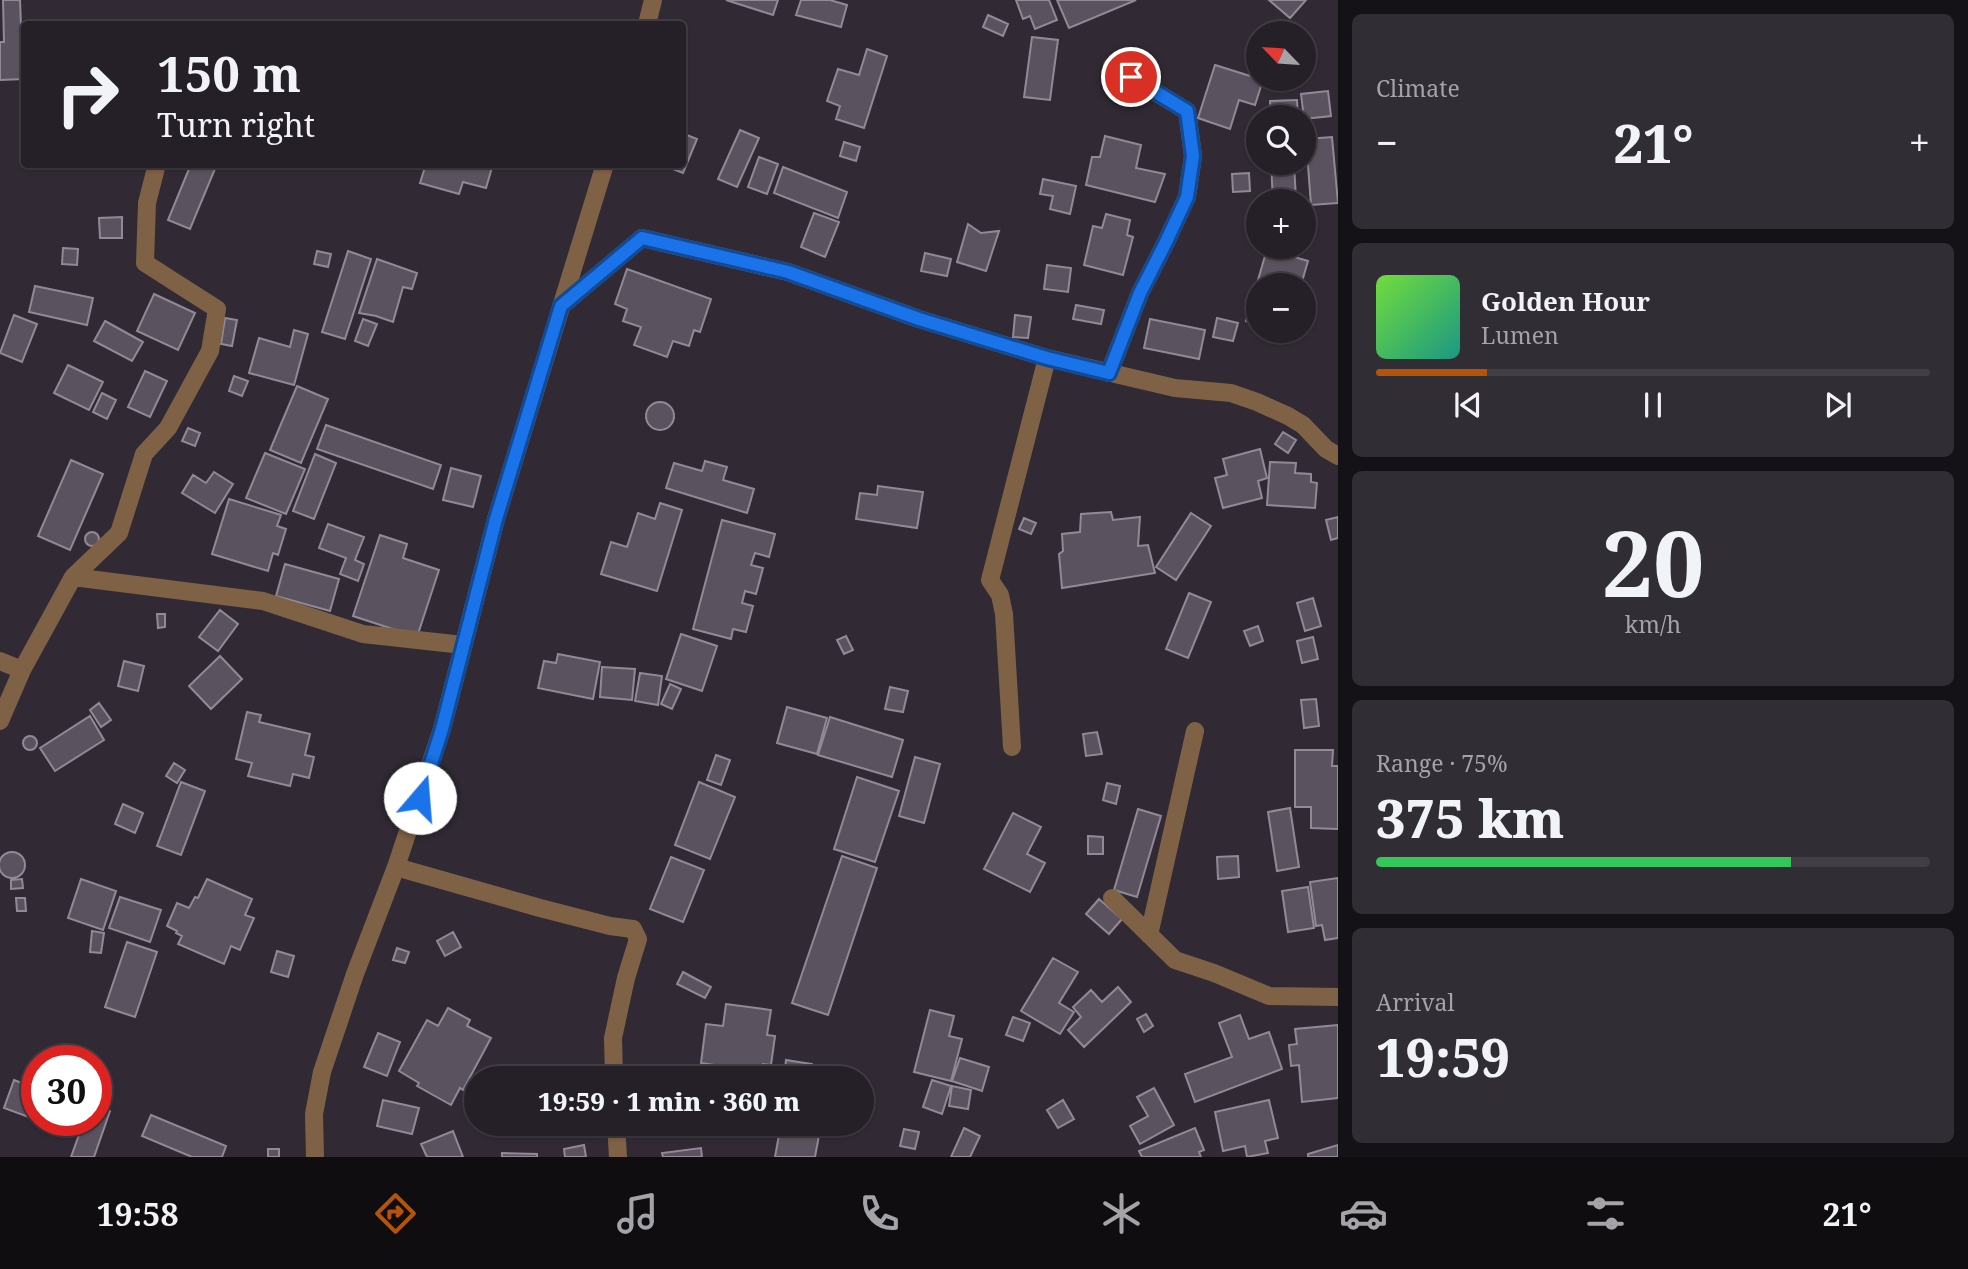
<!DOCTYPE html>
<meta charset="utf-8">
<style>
body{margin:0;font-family:"Noto Serif",serif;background:#312d34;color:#f1f3f6;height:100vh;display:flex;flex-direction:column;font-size:26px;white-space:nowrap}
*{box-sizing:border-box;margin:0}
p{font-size:23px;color:#a3a3a8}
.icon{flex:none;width:38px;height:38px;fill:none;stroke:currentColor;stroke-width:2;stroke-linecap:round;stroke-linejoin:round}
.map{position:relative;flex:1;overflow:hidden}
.details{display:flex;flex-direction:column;gap:14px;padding:14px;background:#141216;width:630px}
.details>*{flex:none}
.hud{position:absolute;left:21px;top:21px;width:665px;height:147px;border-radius:7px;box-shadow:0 2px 5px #0004,0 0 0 2px #423e45;background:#252028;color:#f1f3f6;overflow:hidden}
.needle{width:46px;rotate:295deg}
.controls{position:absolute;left:1246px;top:21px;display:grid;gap:14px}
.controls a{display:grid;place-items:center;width:70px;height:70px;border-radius:50%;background:#252028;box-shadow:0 2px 5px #0004,0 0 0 2px #423e45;font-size:35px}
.speed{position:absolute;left:21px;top:1045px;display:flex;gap:14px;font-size:35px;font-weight:700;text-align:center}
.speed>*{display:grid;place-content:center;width:91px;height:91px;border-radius:50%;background:#252028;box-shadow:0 2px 5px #0004,0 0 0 2px #423e45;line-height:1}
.speed .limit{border:10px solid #d22;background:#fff;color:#111}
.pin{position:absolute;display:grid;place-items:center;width:60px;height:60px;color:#fff;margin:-30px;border:4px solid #fff;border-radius:50%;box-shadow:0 2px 7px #0007}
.me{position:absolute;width:77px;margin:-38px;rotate:18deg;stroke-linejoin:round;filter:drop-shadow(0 0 5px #0008)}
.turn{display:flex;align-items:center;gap:24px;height:147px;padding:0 21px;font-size:32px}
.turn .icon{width:91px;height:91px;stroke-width:2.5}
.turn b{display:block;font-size:49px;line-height:60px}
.big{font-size:52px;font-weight:800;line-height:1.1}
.details .card{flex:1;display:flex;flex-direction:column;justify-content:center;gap:10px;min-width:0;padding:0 24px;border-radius:10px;background:#312d34}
.details .dial{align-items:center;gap:0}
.dial b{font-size:91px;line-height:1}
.song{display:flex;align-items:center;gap:21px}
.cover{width:84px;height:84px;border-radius:10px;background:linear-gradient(135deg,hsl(100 70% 55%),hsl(170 70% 35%))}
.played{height:7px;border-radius:4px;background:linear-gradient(90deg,#b45309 20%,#423e45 20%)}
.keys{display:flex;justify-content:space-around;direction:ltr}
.heat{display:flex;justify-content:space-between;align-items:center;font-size:38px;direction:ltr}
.charge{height:10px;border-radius:5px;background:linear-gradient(90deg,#34c759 75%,#423e45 0)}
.trip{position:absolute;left:464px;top:1066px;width:410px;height:70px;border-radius:35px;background:#252028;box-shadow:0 2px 5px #0004,0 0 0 2px #423e45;font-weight:800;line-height:70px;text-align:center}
.dock{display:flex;height:112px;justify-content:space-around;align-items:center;background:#0f0d10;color:#a3a3a8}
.dock .icon{width:49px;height:49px}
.dock .on{color:#b45309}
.dock b{font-size:32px;color:#f1f3f6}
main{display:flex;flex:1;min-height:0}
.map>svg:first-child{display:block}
.building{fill:#5b525f;stroke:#928997;stroke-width:2}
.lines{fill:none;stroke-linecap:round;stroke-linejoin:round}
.minor{stroke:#7f6145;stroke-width:18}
.route-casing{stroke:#114b97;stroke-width:18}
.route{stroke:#1a73e8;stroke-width:12}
</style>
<main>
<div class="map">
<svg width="1338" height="1157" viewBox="0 0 1338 1157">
<rect width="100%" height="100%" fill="#312a35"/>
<path class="building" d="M3,0H20L23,79L0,80V42H4Z
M726,0H778L773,15Z
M801,0H830L847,5L841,27L796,15Z
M1016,0H1049L1057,20L1035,29L1030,16L1023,19Z
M1057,0H1136L1069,28Z
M1269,0H1306L1290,18Z
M988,15L1008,24L1003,36L983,27Z
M1032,37L1058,40L1050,100L1024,97Z
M867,49L887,56L864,128L836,119L840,106L827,101L838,69L859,75Z
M1215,65L1263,80L1255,105L1239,100L1230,129L1198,118Z
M1328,91L1331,116L1304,119L1301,94Z
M1297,100L1298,117H1271L1270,101Z
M740,130L759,138L737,187L718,179Z
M682,133L697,139L683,173L660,164H682Z
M1105,136L1141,145L1136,168L1165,174L1155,202L1086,185L1092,157H1100Z
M1332,137L1338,203L1311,205L1306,139Z
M844,142L860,147L856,161L840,156Z
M759,157L778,164L767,194L748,187Z
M1271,163H1294L1296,200L1273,201Z
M191,164H217L190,229L168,220Z
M426,164H493L486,188L463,182L459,194L420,183Z
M783,167L847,192L838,218L774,193Z
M1249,173L1250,191L1233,192L1232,174Z
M1043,179L1076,186L1070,214L1050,209L1053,196L1040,194Z
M814,213L839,222L825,257L801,247Z
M1106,214L1130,220L1127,235L1133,237L1123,275L1084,265L1093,226L1102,228Z
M122,217V238H100L99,218Z
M968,224L981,233L999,231L986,271L957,262Z
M63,248L78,249L77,265L62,264Z
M1267,249L1308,261L1301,285H1258V325L1246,321Z
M317,251L331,254L328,267L314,264Z
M348,251L371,259L345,339L322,332Z
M925,253L951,259L947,276L921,271Z
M377,259L417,273L412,289L403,287L393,322L376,316L359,313Z
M1047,265L1071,268L1068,292L1044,289Z
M627,269L711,299L700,332L694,330L689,346L673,341L667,357L634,345L641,327L623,321L627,309L615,304Z
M35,286L93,298L87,325L29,312Z
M154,294L195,313L178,350L137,331Z
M1076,305L1104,310L1101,324L1073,319Z
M14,315L37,324L22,362L0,353Z
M1015,315L1031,317L1028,338L1013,337Z
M225,318L237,320L232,346L221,344Z
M1217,318L1238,323L1233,341L1213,337Z
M363,319L377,324L368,346L355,341Z
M1150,319L1205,330L1199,359L1144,348Z
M105,321L143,342L132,361L94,341Z
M294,330L308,334L294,385L249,373L259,338L290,347Z
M68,365L103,382L89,410L54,393Z
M145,371L167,381L150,417L128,407Z
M234,376L248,381L242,396L229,391Z
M297,386L328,399L301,463L270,450Z
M102,393L116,400L107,419L93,412Z
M646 416a14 14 0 1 1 28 0a14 14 0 1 1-28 0Z
M326,425L441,465L433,489L317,449Z
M188,428L200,433L195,446L182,441Z
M1283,432L1296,440L1288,453L1275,444Z
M1260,449L1267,478L1258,481L1262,498L1223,508L1215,478L1227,475L1223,459Z
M265,453L305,469L286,514L246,498Z
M315,454L336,463L314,519L293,511Z
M71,460L103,474L70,550L38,536Z
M705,461L727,467L723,480L754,489L747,513L666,488L674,463L702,471Z
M1270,462L1296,463L1295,473L1311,474V482L1317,483L1315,508L1267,505Z
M451,468L481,476L473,507L443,500Z
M214,472L233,484L215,513L182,493L193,475L206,483Z
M878,486L923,492L917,528L856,519L860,493L877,495Z
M229,499L281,515L277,526L286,529L278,555L273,553L268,571L212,554Z
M660,503L682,510L657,591L601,574L611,542L627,547L638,513L655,519Z
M1111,512L1113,520L1140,517L1138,546L1148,545L1155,573L1062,588L1059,554L1063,551L1062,534L1080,532L1081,514Z
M1191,513L1211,526L1176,580L1156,567Z
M1338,517V538L1331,540L1326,520Z
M1024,518L1036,523L1031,534L1019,529Z
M722,520L775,534L769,557L755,553L751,565L763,568L756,594L745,591L742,603L753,606L746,632L733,629L731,639L693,629Z
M328,524L364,537L355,560L364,564L358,581L340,574L346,558L319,548Z
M85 539a7 7 0 1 1 14 0a7 7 0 1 1-14 0Z
M380,535L407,544L403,558L439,570L417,637L353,616Z
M285,564L339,579L330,611L276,596Z
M1189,593L1211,602L1188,658L1166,649Z
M1313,598L1321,626L1305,631L1297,603Z
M220,610L238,624L218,651L199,637Z
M157,614H165V627L158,628Z
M1258,626L1263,641L1250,646L1244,631Z
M681,634L717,646L702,691L666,679Z
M846,636L853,650L844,654L837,640Z
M1313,637L1318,659L1302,663L1297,641Z
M558,654L600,662L593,699L538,688L544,661L556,663Z
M220,656L242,679L211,709L189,686Z
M124,661L144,666L138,691L118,686Z
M602,667L635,669L632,700L600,697Z
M640,673L662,676L658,705L635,701Z
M670,684L681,689L672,709L661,704Z
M890,687L908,691L903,712L885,709Z
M1316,699L1319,726L1304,728L1301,700Z
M99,703L111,720L101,727L90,710Z
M787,707L827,718L817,754L777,743Z
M247,712L261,715L259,722L310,734L305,755L314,757L309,778L293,774L290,786L248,776L252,763L236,759Z
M90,716L104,740L55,771L40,748Z
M830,717L903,740L892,777L818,755Z
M1097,732L1102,754L1086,756L1083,734Z
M23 743a7 7 0 1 1 14 0a7 7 0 1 1-14 0Z
M1295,750H1333L1332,766H1338V829L1311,828V807H1295Z
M716,755L730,760L721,785L707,780Z
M915,757L940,764L924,823L899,816Z
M174,763L185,770L177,783L166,776Z
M857,777L899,791L875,862L834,849Z
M181,782L205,791L181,855L157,846Z
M699,782L735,797L710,859L675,845Z
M1107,783L1120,786L1116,804L1103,800Z
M123,804L143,813L135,833L115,824Z
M1290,808L1299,867L1277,871L1268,812Z
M1138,809L1161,816L1137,897L1114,890Z
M1013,813L1041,827L1027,854L1045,863L1030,892L984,869Z
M1088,836L1103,837V854H1088Z
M-1 865a13 13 0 1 1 26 0a13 13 0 1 1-26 0Z
M842,856L877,868L828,1015L792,1003Z
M1238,856L1239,877L1218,879L1217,857Z
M671,857L704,870L683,922L650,909Z
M1338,878V938L1325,940L1322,925L1316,926L1310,882Z
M22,879L23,888L11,889V880Z
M81,879L116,891L103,930L68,918Z
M207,879L252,899L245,915L254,918L240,950L231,946L224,964L178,944L182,936L176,933L177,931L167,926L177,903L189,908L195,897L198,898Z
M1308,887L1314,928L1288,932L1282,891Z
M120,897L161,910L150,942L109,928Z
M16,898H25L26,911H17Z
M1099,899L1122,919L1109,934L1086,914Z
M92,931L104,933L101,953L90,952Z
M453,932L461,947L445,956L437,941Z
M127,942L157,952L135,1017L105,1007Z
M397,948L409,952L405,963L393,960Z
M277,951L294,956L288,977L271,972Z
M1053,958L1078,972L1059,1003L1074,1012L1060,1034L1021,1011Z
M683,972L711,987L705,998L677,984Z
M1118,987L1131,1002L1084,1047L1068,1030L1081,1017L1073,1007L1091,990L1102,1002Z
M726,1004L771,1010L767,1035L775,1036L771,1065L763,1064L761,1077L713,1078L715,1065L701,1063L706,1024L723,1026Z
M448,1008L470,1020L467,1026L491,1038L463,1090L460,1088L451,1105L417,1086L419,1083L399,1071L427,1020L438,1026Z
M930,1010L954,1016L949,1036L962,1039L951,1081L914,1072Z
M1146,1014L1153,1026L1144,1032L1137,1019Z
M1240,1015L1249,1039L1269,1032L1282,1069L1195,1102L1185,1074L1232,1057L1219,1023Z
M1013,1017L1030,1023L1023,1041L1006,1035Z
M1338,1025V1098L1302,1102L1299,1065L1291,1066L1289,1045L1297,1044L1295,1029Z
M378,1033L400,1042L387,1076L364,1067Z
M960,1058L989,1067L982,1091L952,1081Z
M786,1060L812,1064L810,1078H784Z
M14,1080L37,1089V1120L4,1108Z
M932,1080L951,1086L942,1114L923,1107Z
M952,1086L971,1090L968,1109L949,1106Z
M1154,1088L1174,1125L1140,1144L1130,1126L1148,1116L1137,1097Z
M383,1100L419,1108L412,1134L377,1126Z
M1063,1100L1074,1119L1058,1128L1047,1110Z
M1269,1100L1278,1138L1265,1141L1268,1153L1247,1157L1245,1146L1223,1151L1215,1112Z
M96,1106L110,1111L94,1157H71L80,1132L69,1128L72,1120H96Z
M151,1115L226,1146L222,1157H192L142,1136Z
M37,1120H61L58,1127Z
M781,1124L820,1130L815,1157H775Z
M964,1128L980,1136L970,1157H951Z
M1195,1128L1204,1150L1199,1152L1201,1157H1142L1139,1151Z
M904,1129L919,1132L915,1149L900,1146Z
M453,1131L463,1157H427L421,1144Z
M584,1145L586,1157H565L564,1149Z
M1338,1145V1157H1308V1154Z
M701,1148L702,1157H663L662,1153Z
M268,1149H279V1157H268Z
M502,1153L537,1154V1157H502Z"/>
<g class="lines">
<path class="minor" d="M647,24L653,0
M561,306L642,238L788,272L919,319L1047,358L1175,388L1231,393L1257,402L1288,416L1303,425L1326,449L1338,456
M1109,373L1140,293L1166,242L1187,197L1193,156L1187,111L1112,66
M73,577L119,533L144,454L168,428L210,351L217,309L145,263L147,203L157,164
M0,661L22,670
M0,721L22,670L73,577L263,601L363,634L463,645
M1012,747L1004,614L1000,595L990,580L1047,358
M396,867L540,908L610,926L633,929L638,939L626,978L613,1038L614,1078
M1112,898L1175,960L1214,973L1269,996L1338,997
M1149,935L1195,731
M616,1124L618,1157
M315,1157L314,1114L322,1072L355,974L396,867L442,729L496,519L605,164"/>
</g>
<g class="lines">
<defs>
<path id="route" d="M420,798L442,729L496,519L561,306L642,238L788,272L919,319L1047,358L1109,373L1140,293L1166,242L1187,197L1193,156L1187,111L1131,77"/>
</defs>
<use href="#route" class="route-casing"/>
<use href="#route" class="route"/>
</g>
</svg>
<div class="controls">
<a><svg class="needle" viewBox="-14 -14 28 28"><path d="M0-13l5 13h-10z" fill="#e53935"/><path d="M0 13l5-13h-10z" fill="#a3a3a8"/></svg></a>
<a><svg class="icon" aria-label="search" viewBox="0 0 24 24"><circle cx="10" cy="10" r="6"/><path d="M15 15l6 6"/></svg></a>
<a>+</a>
<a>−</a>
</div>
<div class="speed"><div class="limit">30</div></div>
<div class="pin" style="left:1131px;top:77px;background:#d93025"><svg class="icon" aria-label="arrive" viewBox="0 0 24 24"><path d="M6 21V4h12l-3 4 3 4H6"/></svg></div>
<svg class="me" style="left:420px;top:798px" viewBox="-20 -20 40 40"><circle r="19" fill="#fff"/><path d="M0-13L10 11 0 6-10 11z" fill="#1a73e8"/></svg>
<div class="trip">19:59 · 1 min · 360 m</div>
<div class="hud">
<div class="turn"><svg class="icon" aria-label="right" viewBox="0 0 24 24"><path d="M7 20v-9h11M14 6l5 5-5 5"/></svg><div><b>150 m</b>Turn right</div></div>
</div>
</div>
<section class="details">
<div class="card"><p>Climate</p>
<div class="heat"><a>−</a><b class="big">21°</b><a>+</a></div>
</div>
<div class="card">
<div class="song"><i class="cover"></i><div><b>Golden Hour</b><p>Lumen</p></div></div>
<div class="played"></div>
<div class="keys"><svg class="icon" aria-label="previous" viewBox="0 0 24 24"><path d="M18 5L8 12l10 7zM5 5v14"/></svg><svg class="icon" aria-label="pause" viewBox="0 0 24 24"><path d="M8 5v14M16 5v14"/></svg><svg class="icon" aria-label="next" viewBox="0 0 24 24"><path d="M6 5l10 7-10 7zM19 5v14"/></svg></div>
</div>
<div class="card dial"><b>20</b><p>km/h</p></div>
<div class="card"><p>Range · 75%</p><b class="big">375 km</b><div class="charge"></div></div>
<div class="card"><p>Arrival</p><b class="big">19:59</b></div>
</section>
</main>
<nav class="dock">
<b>19:58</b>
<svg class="icon on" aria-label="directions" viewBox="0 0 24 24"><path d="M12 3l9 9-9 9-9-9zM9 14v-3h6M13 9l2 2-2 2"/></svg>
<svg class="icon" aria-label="music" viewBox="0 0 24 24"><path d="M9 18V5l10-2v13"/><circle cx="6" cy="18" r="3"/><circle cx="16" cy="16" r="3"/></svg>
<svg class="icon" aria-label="phone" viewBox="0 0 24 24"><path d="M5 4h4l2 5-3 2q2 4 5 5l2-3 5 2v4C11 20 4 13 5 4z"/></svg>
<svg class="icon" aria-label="climate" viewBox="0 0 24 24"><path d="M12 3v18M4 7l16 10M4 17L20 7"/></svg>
<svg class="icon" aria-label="car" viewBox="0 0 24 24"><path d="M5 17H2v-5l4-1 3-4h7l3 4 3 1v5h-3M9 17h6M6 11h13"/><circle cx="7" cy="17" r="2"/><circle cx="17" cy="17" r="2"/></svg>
<svg class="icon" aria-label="filters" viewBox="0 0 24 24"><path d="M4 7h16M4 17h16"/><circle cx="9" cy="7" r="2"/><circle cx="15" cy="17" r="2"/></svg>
<b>21°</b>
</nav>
